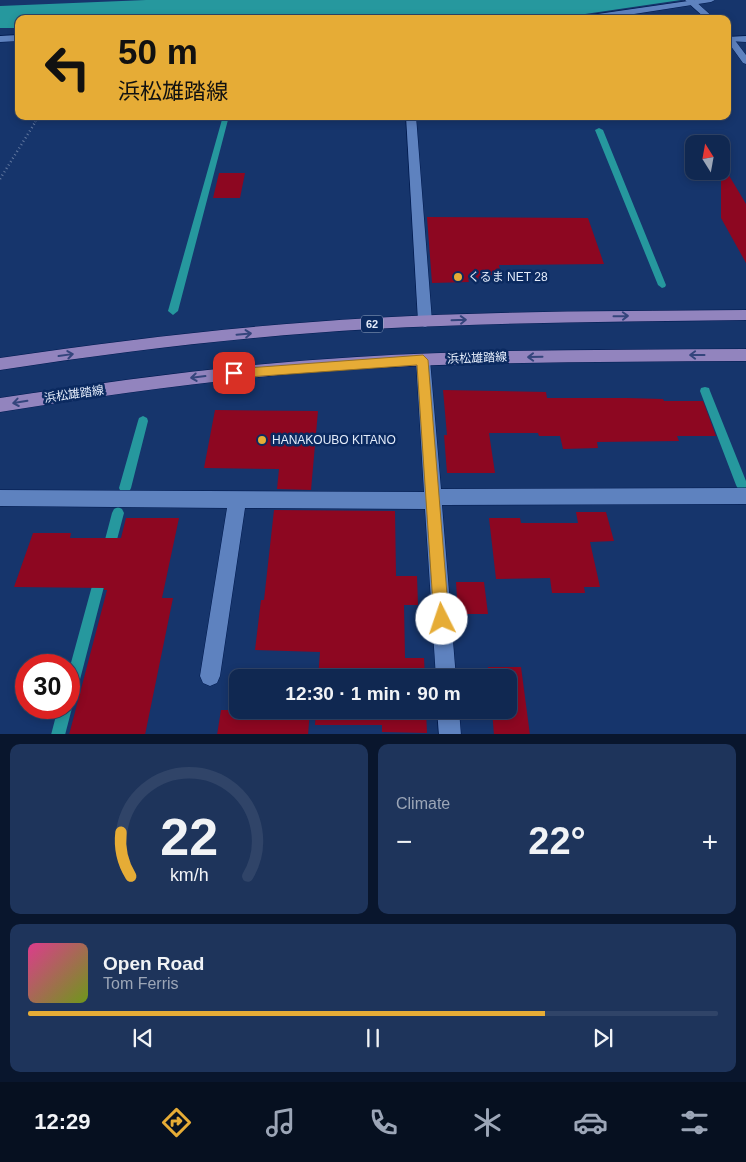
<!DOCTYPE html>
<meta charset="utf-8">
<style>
body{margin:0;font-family:Arial,"Noto Sans JP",sans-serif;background:#1e345b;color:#f1f3f6;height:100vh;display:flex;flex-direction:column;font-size:19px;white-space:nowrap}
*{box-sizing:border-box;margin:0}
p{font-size:16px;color:#9ca6b7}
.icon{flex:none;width:28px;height:28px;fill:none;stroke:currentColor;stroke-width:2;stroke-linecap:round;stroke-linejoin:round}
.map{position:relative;height:734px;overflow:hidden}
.panel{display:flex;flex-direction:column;gap:10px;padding:10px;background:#09162d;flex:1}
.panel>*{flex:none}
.banner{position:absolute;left:15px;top:15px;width:716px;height:105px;border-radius:10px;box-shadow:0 2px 8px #0003,0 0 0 1px #304468;background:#e6ac36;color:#111;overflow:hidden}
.needle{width:32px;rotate:349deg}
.controls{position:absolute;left:685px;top:135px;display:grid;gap:10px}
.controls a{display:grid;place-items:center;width:45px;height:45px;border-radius:10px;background:#102851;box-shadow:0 2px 8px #0003,0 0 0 1px #304468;font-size:25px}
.speed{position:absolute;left:15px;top:654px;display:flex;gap:10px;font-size:25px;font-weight:700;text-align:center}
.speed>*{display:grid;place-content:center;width:65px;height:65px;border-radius:50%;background:#102851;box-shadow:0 2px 8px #0003,0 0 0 1px #304468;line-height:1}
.speed .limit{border:8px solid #d22;background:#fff;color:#111}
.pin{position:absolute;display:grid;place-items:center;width:42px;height:42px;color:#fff;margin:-21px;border-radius:10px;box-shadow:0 2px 8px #0006}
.me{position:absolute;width:55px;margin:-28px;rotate:356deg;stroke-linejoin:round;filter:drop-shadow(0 0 4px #0008)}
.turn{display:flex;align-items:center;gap:18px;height:105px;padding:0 20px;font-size:22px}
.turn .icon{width:65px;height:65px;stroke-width:2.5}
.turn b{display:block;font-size:35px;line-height:42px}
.big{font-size:38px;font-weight:700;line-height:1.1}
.panel .widget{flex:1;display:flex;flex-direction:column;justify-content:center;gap:8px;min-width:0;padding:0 18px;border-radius:10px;background:#1e345b}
.panel .dial{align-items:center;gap:0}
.dial svg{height:130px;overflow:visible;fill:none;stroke:#304468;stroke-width:7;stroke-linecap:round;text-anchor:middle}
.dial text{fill:#f1f3f6;stroke:none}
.song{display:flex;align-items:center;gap:15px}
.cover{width:60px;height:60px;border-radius:8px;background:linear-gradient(135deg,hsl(330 70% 55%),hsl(80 70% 35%))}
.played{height:5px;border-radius:2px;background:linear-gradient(90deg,#e6ac36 75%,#304468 75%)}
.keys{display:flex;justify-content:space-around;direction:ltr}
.heat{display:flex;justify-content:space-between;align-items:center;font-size:28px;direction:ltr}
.panel .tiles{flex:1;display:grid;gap:10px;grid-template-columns:1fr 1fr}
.widget:last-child{grid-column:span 2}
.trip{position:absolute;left:229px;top:669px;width:288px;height:50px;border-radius:10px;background:#102851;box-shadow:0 2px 8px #0003,0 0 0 1px #304468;font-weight:700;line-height:50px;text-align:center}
.tabs{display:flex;height:80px;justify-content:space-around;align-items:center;background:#061020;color:#9ca6b7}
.tabs .icon{width:35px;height:35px}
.tabs .active{color:#e6ac36}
.tabs b{font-size:22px;color:#f1f3f6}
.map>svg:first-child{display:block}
.water{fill:#26989e}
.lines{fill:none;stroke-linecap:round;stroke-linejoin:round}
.stream{fill:#26989e;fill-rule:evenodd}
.building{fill:#8d0721}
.minor-casing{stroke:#001a4f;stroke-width:1}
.tertiary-casing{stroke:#001a4f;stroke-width:1}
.primary-casing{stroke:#001a4f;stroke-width:1}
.path-far1{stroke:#61779f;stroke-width:2;stroke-dasharray:0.5 2.5;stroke-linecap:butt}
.path{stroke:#61779f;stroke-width:2.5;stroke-dasharray:1 3;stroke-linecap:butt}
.minor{fill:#5e82bf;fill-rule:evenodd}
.tertiary{fill:#5e82bf;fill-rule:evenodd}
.primary{fill:#9284be;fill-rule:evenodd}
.oneway{stroke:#34457c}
.route{fill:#e6ac36;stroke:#967023}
.poi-dot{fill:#e6ac36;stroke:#0b2a60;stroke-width:2}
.labels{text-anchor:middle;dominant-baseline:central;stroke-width:5;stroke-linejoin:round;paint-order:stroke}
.shield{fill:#0b2a60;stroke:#a3b2cc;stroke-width:1}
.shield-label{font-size:11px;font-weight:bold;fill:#e4ecfa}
.poi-label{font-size:12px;fill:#e4ecfa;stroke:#0b2a60;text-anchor:start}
.street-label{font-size:12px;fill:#e4ecfa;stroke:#0b2a60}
</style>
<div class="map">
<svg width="746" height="735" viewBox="0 0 746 735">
<rect width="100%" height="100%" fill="#16356c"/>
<path class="water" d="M146,0H681L551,19H19V28H0V6Z"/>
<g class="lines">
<path class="stream" d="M223,116H229L178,311L173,315L168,311Z
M599,128L603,130L666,285L665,287L662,288L658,285L595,130Z
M705,387L709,388L710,391L746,481V489L742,490L738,489L736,485L700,391L701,388Z
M143,416L147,418L148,421L131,488L129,492L125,493L121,492L119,488L138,421L139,418Z
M118,507L122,509L124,513L114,551L112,555L108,557L104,555L102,551L112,513L114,509Z
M101,569L105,571L107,575L76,695L74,700L69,702V670L95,575L97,571Z
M69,702L72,708L65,735H51L58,708H69Z"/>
</g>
<path class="building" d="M721,162L746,204V263L721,218Z
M219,173H245L240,198H213Z
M427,217L588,218L604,264L499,265L501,275L485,276L486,279H468L469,282L432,283Z
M443,390L546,392L547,398H627L663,399L664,401H703L716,436H677L679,441L597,442L598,448L563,449L560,436H539L538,433H489L495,473H447L444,435H447Z
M215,410L318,411L311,490L277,489L279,469L204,468Z
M274,510L395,511L396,576H417L418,605H404L405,658H424L425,678H318L320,652L255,650L261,600H264Z
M576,512H606L614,541L590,542L600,587H584L585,593H552L550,578L496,579L489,518H520L521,523H578Z
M126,518H179L162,598H173L145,735H69L107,590H104V588L14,587L33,533H71L70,538H121Z
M456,582H484L488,614H458Z
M488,667H521L530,735H494L492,710H508V678H489Z
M221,710H310L308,735H217Z
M316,710H426L427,733L382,732V725H315Z"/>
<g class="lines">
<defs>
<path id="minor" d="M695,0H715L711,2L602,19H580L584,16Z
M19,35V41L0,42V36Z
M746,36V42L728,41V37Z
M406,116H416L432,321L430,325L425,327L420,325L418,321Z
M423,354L428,356L430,360L441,489L746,488V504L442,505L456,678H436L425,509L245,508L220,676L217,683L210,686L203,683L200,676L227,508L0,506V490L424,492L416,360L418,356Z
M437,710H459L461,735H439Z"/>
<path id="tertiary" d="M685,0H694L715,19H706Z
M728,34L731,35L746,55V64L743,63L728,42Z"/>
<path id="primary" d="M746,310V320C621,322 496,322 372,329C247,336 123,351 0,370V358C123,340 247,325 372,318C497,311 621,311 746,310Z
M746,349V361C601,362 456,361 311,372C207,381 103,395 0,412V398C118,380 237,364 357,357C486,349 616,350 746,349Z"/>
</defs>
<use href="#minor" class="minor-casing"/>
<use href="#tertiary" class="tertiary-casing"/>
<use href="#primary" class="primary-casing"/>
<path class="path-far1" d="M35,122L39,116"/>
<path class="path" d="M0,179L36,121"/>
<use href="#minor" class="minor"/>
<use href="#tertiary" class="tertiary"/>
<use href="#primary" class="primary"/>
</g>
<defs><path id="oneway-shaft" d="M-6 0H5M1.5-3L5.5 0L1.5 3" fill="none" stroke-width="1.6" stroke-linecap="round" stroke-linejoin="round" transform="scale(1.25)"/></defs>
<g class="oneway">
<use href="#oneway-shaft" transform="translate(621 316) rotate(-1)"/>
<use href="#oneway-shaft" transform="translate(459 320) rotate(-2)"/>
<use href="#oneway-shaft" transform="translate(244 334) rotate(-5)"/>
<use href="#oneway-shaft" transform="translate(66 355) rotate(-8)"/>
<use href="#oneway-shaft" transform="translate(697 355) rotate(180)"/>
<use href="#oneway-shaft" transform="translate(535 357) rotate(179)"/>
<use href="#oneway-shaft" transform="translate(198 377) rotate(173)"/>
<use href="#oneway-shaft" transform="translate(20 402) rotate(171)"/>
</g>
<path class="route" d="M423,355L428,360L449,619L447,624L442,626L436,624L434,619L417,365L234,378L230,377L228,373L230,370L234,369Z"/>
<g class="poi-dot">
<circle cx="458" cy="277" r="5"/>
<circle cx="262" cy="440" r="5"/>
</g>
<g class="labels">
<rect class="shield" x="361" y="315.5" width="22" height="17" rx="4"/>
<g class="shield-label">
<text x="372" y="324">62</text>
</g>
<g class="poi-label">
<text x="468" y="277">くるま NET 28</text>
<text x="272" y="440">HANAKOUBO KITANO</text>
</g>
<g class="street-label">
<text transform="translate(477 358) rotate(-2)">浜松雄踏線</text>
<text transform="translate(74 394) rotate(-8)">浜松雄踏線</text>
</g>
</g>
</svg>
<div class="controls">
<a><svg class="needle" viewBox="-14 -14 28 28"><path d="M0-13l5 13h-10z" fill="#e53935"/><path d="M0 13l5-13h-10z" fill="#9ca6b7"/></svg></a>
</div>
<div class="speed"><div class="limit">30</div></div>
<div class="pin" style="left:234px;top:373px;background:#d93025"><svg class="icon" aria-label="arrive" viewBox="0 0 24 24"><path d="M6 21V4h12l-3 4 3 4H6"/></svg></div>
<svg class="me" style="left:442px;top:619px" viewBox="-20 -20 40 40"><circle r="19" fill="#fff"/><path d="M0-13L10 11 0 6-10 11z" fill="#e6ac36"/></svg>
<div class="trip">12:30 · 1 min · 90 m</div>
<div class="banner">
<div class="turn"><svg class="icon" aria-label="left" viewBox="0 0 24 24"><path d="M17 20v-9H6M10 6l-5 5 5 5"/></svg><div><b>50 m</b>浜松雄踏線</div></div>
</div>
</div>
<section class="panel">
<div class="tiles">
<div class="widget dial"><svg viewBox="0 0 100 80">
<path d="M14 69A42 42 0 1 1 86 69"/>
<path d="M14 69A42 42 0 0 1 8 42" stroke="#e6ac36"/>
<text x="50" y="56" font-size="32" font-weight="700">22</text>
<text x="50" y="72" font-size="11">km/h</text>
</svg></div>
<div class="widget"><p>Climate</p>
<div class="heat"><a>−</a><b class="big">22°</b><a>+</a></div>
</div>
<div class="widget">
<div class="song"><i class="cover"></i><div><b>Open Road</b><p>Tom Ferris</p></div></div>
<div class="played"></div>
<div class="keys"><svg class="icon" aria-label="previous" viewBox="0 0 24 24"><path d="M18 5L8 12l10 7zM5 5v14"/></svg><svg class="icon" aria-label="pause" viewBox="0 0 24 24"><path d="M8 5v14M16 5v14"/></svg><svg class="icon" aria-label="next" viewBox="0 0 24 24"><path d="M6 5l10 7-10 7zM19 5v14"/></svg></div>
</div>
</div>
</section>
<nav class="tabs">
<b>12:29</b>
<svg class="icon active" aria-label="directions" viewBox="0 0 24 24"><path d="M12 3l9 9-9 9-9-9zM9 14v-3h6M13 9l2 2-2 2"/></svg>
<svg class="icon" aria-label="music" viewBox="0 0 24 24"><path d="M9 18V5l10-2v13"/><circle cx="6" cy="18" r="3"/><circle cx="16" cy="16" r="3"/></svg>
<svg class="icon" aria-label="phone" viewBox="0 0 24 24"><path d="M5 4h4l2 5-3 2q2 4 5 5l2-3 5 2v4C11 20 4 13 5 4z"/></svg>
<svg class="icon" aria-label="climate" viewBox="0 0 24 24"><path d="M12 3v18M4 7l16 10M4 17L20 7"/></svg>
<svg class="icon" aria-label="car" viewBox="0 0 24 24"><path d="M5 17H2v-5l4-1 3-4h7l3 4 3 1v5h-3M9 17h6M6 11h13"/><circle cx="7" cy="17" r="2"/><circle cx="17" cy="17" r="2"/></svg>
<svg class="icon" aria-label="filters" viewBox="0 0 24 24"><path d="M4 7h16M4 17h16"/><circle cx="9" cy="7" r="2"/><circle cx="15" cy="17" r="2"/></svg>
</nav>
